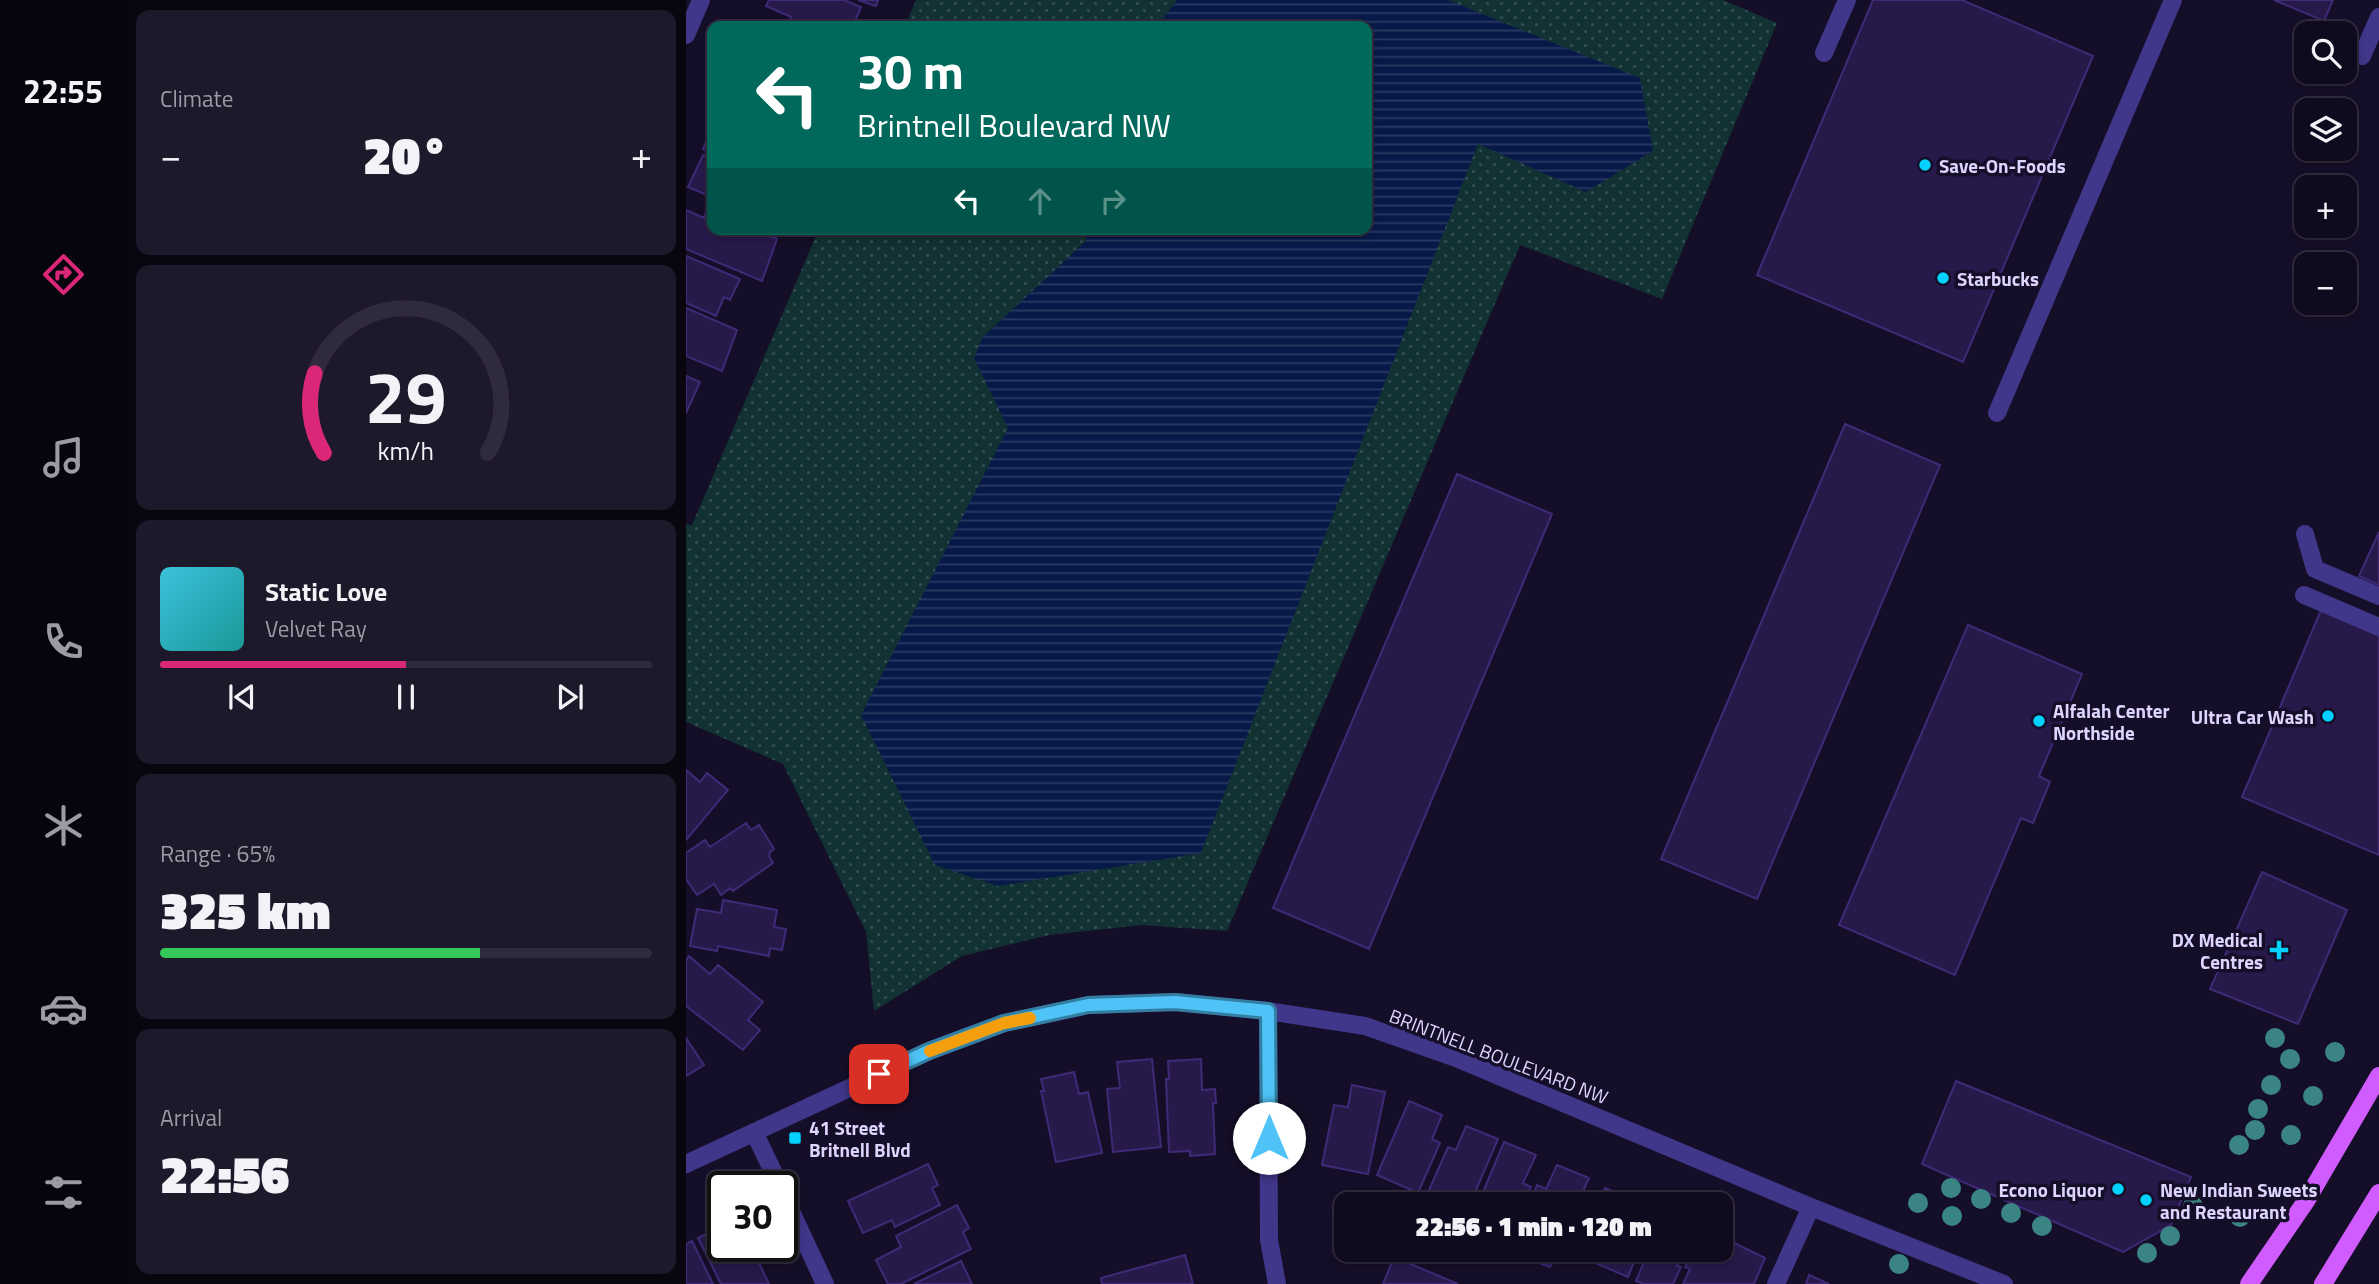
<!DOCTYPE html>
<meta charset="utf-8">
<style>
body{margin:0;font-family:"Titillium Web",sans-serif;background:#1e182b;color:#f1f3f6;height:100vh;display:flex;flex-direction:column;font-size:26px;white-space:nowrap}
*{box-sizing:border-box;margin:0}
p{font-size:23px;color:#9c9aa4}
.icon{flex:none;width:38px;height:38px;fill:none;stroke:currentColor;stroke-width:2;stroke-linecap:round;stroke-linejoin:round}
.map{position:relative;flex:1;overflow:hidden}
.drawer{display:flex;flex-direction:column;gap:10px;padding:10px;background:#090610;width:560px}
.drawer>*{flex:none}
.banner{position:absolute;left:21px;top:21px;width:665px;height:214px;border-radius:14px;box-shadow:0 4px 10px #0003,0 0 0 2px #302b3c;background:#00695c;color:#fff;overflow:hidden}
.tools{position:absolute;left:1608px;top:21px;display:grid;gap:14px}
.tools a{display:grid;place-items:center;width:63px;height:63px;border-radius:14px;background:#100a1e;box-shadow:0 4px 10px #0003,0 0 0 2px #302b3c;font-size:35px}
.speed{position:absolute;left:21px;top:1171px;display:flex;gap:14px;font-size:35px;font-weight:700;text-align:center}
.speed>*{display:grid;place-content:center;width:91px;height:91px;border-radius:50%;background:#100a1e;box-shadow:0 4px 10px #0003,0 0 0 2px #302b3c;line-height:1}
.speed .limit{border:4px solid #111;border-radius:10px;background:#fff;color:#111}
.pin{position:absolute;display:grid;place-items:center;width:60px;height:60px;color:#fff;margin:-30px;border-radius:14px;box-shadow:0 4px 10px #0006}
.me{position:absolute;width:77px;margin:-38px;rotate:0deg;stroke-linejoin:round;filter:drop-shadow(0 0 5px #0008)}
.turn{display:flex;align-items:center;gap:24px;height:147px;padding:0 35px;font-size:32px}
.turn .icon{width:91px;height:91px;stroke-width:2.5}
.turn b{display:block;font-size:49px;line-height:60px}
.lanes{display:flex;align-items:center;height:66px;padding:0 35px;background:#0003;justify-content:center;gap:35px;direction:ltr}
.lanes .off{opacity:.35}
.big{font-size:52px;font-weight:800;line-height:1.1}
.drawer .widget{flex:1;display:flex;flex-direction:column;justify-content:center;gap:10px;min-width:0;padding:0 24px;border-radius:14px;background:#1e182b}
.drawer .dial{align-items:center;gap:0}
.dial svg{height:182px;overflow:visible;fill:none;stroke:#302b3c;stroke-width:7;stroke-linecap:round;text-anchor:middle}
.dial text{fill:#f1f3f6;stroke:none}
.song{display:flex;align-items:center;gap:21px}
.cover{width:84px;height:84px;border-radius:10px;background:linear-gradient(135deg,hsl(190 70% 55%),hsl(180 70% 35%))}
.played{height:7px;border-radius:4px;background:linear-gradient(90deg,#db2777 50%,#302b3c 50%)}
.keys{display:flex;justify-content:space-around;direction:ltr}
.heat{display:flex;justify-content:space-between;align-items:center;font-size:38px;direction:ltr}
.charge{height:10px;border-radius:5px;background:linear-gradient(90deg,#34c759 65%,#302b3c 0)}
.trip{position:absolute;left:648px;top:1192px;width:399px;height:70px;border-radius:14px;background:#100a1e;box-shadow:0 4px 10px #0003,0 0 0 2px #302b3c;font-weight:800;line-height:70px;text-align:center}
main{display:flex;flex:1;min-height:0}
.menu{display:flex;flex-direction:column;width:126px;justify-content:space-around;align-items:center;background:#06040c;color:#9c9aa4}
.menu .icon{width:49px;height:49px}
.menu .current{color:#db2777}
.menu b{font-size:32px;color:#f1f3f6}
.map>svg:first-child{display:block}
.grass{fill:url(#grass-dots)}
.water{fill:url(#water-rules)}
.building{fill:#27194a;stroke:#3f2a78;stroke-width:2}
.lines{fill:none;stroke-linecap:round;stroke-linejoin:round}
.minor{stroke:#40368a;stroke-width:18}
.major{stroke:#d05cff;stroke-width:18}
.tree{fill:#3a8584}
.route-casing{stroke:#337fa1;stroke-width:18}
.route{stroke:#4fc3f7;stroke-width:12}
.slow{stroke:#f59e0b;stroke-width:12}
.poi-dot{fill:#01d1ff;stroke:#150e28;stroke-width:2.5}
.labels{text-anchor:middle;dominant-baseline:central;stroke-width:7;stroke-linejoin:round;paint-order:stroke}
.poi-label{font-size:19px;font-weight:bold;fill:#ded5ff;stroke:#150e28;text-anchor:start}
.street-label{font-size:19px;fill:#ded5ff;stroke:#150e28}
</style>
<main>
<nav class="menu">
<b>22:55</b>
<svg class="icon current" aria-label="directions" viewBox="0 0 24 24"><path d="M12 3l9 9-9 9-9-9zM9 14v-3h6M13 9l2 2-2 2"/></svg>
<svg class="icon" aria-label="music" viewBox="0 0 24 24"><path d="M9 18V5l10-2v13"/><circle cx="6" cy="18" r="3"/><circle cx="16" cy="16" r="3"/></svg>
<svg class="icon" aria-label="phone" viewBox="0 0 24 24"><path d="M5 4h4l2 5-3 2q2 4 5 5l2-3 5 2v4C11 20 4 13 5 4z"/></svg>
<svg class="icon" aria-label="climate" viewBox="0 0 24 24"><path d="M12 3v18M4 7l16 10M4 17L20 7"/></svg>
<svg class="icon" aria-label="car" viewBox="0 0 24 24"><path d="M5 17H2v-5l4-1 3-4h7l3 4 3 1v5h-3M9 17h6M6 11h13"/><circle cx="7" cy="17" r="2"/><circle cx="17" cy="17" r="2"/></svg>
<svg class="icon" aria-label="filters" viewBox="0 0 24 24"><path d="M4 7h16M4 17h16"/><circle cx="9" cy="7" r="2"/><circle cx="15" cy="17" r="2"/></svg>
</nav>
<section class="drawer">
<div class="widget"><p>Climate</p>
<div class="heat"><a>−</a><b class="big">20°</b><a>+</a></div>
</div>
<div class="widget dial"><svg viewBox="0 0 100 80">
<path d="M14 69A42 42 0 1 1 86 69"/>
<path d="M14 69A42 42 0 0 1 10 34" stroke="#db2777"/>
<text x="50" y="56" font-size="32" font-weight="700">29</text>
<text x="50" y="72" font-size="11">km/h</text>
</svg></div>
<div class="widget">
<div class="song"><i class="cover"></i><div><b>Static Love</b><p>Velvet Ray</p></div></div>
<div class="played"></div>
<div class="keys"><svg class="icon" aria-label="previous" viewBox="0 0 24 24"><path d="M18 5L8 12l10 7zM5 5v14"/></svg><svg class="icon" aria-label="pause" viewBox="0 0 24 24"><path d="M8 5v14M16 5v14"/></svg><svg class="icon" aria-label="next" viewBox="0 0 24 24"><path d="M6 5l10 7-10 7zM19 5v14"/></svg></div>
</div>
<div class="widget"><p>Range · 65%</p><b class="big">325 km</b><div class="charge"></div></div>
<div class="widget"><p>Arrival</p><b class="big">22:56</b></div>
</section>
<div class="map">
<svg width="1693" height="1284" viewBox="0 0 1693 1284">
<defs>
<pattern id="grass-dots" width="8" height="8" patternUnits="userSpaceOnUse" patternTransform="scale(1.75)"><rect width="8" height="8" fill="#113133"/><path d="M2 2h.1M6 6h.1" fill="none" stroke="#334e52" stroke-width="1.8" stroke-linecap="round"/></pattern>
<pattern id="water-rules" width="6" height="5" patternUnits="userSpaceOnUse" patternTransform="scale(1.75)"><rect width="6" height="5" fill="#071948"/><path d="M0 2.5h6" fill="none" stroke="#2b3a63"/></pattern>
</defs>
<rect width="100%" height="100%" fill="#150e28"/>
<path class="grass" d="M230,0H1037L1091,23L976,299L834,245L541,931L456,925L363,935L276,956L188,1011L180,932L97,764L0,722V524L6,525L133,229H681V26H219Z"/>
<path class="water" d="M491,0H762L954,78L967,151L900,192L792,144L515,853L312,886L249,865L175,715L322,428L288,358L297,337L400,241V229H681V26H472Z"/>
<path class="building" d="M83,0H158L175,7L167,26H110L102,23L105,17L80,6Z
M172,0H192L190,6Z
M1187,0H1276L1407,56L1277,362L1071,275Z
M1588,0H1647L1638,21Z
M26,127V153L17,149Z
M17,155L26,159V197L2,187Z
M21,209L26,212V229H68L91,239L76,281L0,249V210L18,218Z
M0,256L54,279L44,300L38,297L30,316L0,303Z
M0,308L51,330L36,371L0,356Z
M0,376L14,382L0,413Z
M1159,424L1254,465L1071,899L975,859Z
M771,474L866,514L683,949L587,908Z
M1693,532V585L1673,576Z
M1635,610L1693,635V855L1556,797Z
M1282,625L1396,674L1353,776L1364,782L1347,823L1335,818L1269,975L1153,925Z
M0,770L14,782L21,773L42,790L0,840Z
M60,823L65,830L73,825L88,849L84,852L83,856L87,863L47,891L44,888L35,895L28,884L11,895L0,879V853L19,840L24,847Z
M1576,872L1661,910L1612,1024L1524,989Z
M37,900L91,910L88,927L100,929L96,950L84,948L83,956L32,946L31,951L4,946L11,909L35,913Z
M3,956L24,974L32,965L77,1002L62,1020L74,1030L57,1050L0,1006V960Z
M0,1038L18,1065L0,1076Z
M466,1059L475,1147L427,1152L421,1089L434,1088L431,1062Z
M515,1059L516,1090L529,1089L530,1103H527L529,1154L504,1156V1151L483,1152L480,1079H483L482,1061Z
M388,1072L393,1094L402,1092L416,1153L370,1162L355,1091H358L355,1079Z
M1270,1081L1505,1177L1485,1225L1437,1252L1236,1164Z
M666,1085L699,1092L682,1174L636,1165L648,1105L662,1107Z
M723,1101L756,1115L746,1139L754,1143L732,1193L691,1175Z
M780,1126L812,1139L784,1204H757L740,1197L762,1147L770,1150Z
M818,1142L850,1155L837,1183L845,1187L837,1204H792Z
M242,1164L252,1185L246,1188L254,1205L209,1227L206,1220L177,1233L162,1201Z
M871,1165L903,1178L891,1204H843L851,1185L860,1189Z
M919,1188L956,1204H912Z
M271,1205L283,1228L277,1232L285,1249L215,1284H202L190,1260L215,1247L210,1236Z
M37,1226V1246H65L83,1284H35L12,1238Z
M1034,1236L1079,1258L1068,1284H997L1004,1269L999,1267L1003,1260L1005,1261L1010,1250H1034Z
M6,1241L27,1284H0V1244Z
M831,1250H872L864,1267L845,1260L847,1256Z
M895,1250H953L942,1277L893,1256Z
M967,1250H999L991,1266L995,1267L987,1284H958L950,1281L961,1255L965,1257Z
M499,1255L507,1284H416L415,1278Z
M708,1257L772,1284H697Z
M275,1261L286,1284H228Z
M1123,1275L1143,1284H1120Z"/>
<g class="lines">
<path class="minor" d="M0,35L15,0
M1138,53L1161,0
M1676,56L1693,17
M1311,413L1487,0
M1619,534L1629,569L1693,596
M1618,595L1693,627
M582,1011L583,1240L591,1284
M68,1132L94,1186
M0,1164L243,1051L318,1023L403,1005L489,1002L582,1011L679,1026L770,1058L1125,1207L1318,1284
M96,1192L139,1284
M1090,1284L1125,1207"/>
<path class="major" d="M1563,1284L1620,1201L1693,1076
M1637,1284L1693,1193"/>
</g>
<g class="tree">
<circle cx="1589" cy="1038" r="10"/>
<circle cx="1649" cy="1052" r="10"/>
<circle cx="1604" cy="1059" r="10"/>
<circle cx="1585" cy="1085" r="10"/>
<circle cx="1627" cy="1096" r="10"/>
<circle cx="1572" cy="1109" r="10"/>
<circle cx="1569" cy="1130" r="10"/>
<circle cx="1605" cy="1135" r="10"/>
<circle cx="1553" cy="1145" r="10"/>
<circle cx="1265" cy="1188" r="10"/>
<circle cx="1295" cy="1199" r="10"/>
<circle cx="1232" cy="1203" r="10"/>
<circle cx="1507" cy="1206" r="10"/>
<circle cx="1325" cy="1213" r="10"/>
<circle cx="1266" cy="1216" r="10"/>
<circle cx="1554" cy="1217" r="10"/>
<circle cx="1356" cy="1226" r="10"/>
<circle cx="1484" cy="1236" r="10"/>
<circle cx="1461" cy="1253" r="10"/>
<circle cx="1213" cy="1264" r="10"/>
</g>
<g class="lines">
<defs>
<path id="route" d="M193,1074L243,1051L318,1023L402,1005L489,1002L582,1011L583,1138"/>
</defs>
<use href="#route" class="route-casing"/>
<use href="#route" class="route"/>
<path class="slow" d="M244,1051L318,1023L344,1018"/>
</g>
<g class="poi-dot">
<circle cx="1239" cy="165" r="7"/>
<circle cx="1257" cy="278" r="7"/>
<circle cx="1642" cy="716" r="7"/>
<circle cx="1353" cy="721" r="7"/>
<path d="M1589.5 939.5h7v7h7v7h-7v7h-7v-7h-7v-7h7z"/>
<rect x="102" y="1131" width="14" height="14" rx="3.5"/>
<circle cx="1432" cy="1189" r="7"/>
<circle cx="1460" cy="1200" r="7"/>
</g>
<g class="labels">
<g class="poi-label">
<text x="1253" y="165">Save-On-Foods</text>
<text x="1271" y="278">Starbucks</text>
<text x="1367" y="710">Alfalah Center<tspan x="1367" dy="22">Northside</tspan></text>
<text x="1628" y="716" text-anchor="end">Ultra Car Wash</text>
<text x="1577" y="939" text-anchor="end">DX Medical<tspan x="1577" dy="22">Centres</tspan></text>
<text x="123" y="1127">41 Street<tspan x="123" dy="22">Britnell Blvd</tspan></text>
<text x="1418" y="1189" text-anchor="end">Econo Liquor</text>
<text x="1474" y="1189">New Indian Sweets<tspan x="1474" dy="22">and Restaurant</tspan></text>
</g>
<g class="street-label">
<text transform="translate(813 1056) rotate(21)">BRINTNELL BOULEVARD NW</text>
</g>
</g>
</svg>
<div class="tools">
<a><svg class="icon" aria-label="search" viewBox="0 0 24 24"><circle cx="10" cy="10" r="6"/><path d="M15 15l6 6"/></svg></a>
<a><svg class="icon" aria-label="layers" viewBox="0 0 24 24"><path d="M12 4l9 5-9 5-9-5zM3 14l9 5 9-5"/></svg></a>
<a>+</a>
<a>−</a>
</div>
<div class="speed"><div class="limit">30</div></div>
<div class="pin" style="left:193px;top:1074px;background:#d93025"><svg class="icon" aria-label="arrive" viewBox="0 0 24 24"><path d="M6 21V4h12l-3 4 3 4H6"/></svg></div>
<svg class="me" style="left:583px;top:1138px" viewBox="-20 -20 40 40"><circle r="19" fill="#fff"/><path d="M0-13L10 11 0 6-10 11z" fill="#4fc3f7"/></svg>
<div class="trip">22:56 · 1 min · 120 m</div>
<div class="banner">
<div class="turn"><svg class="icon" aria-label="left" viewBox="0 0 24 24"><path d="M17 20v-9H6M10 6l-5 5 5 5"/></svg><div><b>30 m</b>Brintnell Boulevard NW</div></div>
<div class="lanes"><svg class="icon" aria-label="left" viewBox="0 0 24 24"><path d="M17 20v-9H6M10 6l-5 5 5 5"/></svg><svg class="icon off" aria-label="ahead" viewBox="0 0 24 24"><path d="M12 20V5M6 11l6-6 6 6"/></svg><svg class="icon off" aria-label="right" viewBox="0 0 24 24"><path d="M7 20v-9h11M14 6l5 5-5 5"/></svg></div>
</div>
</div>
</main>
